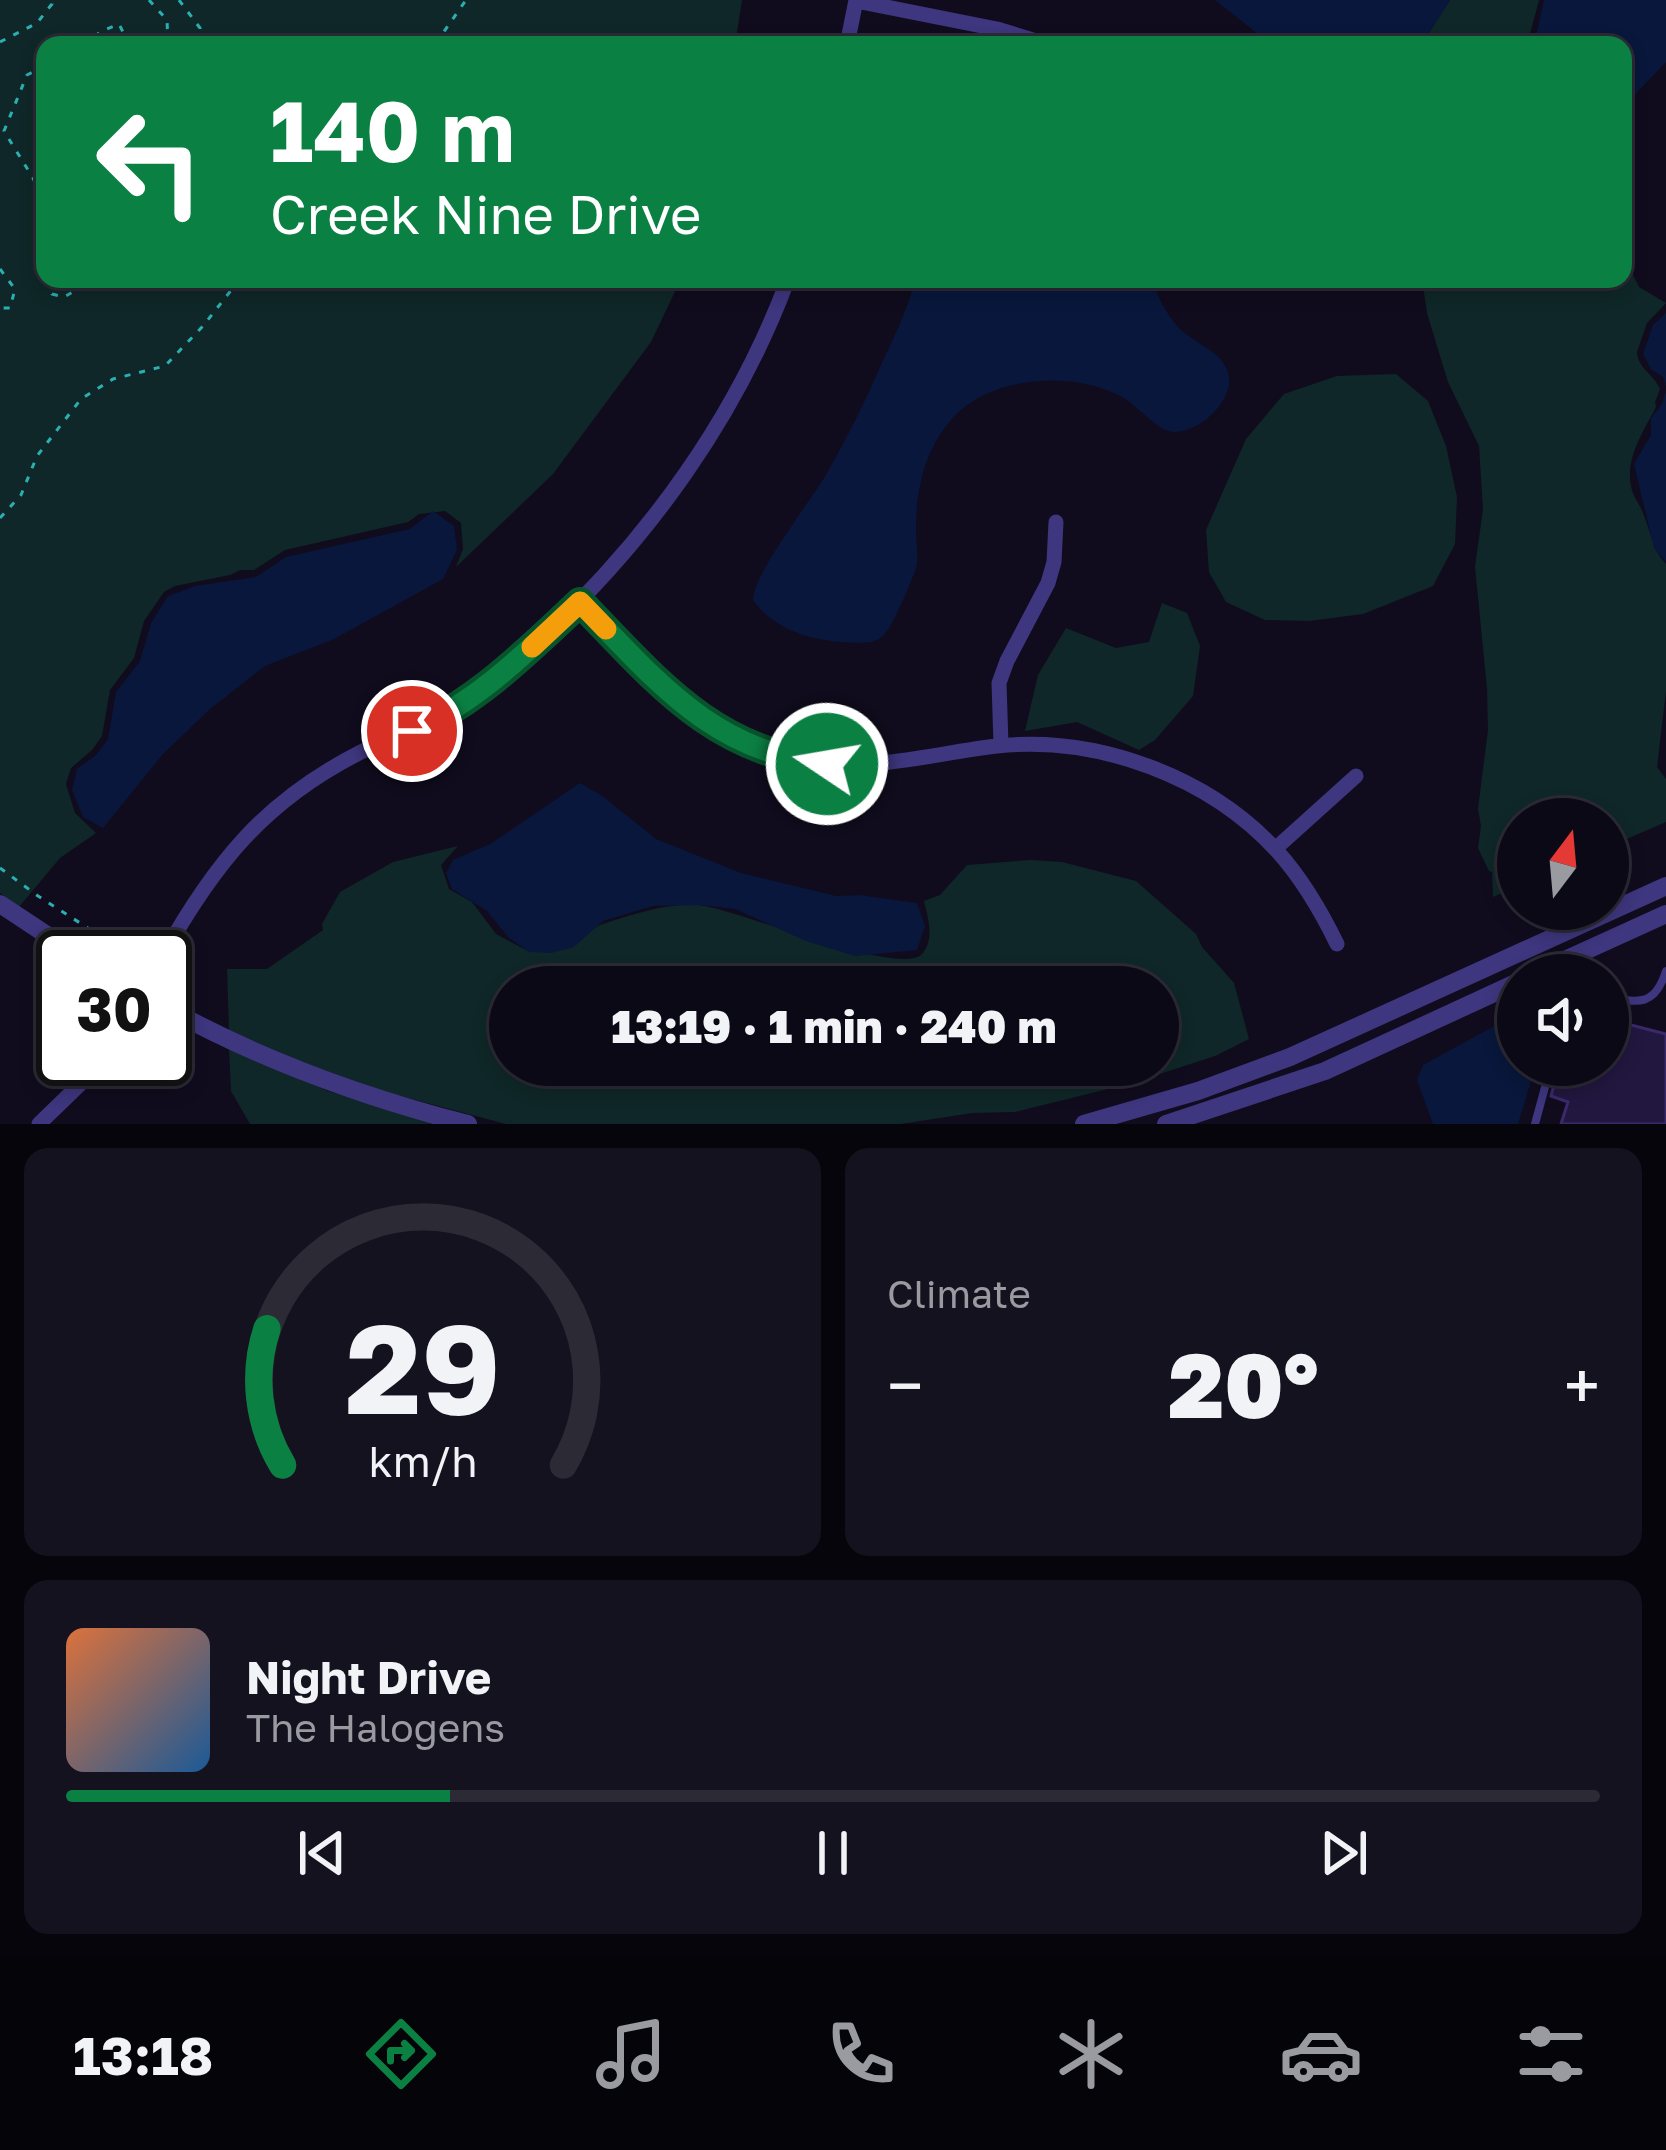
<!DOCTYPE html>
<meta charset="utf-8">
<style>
body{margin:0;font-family:"Golos Text",sans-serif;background:#15121f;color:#f1f3f6;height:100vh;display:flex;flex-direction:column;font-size:45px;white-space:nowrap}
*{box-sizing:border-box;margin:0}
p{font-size:39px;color:#9a9aa1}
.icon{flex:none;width:66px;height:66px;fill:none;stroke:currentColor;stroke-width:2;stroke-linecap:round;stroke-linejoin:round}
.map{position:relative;height:1124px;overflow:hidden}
.sheet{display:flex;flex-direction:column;gap:24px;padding:24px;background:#07050c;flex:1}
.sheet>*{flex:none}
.guide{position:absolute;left:36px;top:36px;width:1596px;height:252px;border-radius:24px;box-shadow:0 6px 18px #0003,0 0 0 3px #2c2a35;background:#0b8043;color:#fff;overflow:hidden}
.needle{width:78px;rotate:16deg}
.buttons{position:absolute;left:1497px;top:798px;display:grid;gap:24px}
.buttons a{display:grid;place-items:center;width:132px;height:132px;border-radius:50%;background:#0c0916;box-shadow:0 6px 18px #0003,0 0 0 3px #2c2a35;font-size:60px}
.speed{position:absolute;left:36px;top:930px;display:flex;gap:24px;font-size:60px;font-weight:700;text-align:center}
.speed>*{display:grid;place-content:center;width:156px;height:156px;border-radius:50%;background:#0c0916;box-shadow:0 6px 18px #0003,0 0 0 3px #2c2a35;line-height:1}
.speed .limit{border:6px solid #111;border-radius:18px;background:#fff;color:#111}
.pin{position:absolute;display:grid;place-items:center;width:102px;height:102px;color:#fff;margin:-51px;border:6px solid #fff;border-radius:50%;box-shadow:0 3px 12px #0007}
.me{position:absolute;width:132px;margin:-66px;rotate:282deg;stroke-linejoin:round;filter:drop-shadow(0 0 9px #0008)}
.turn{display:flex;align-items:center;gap:42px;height:252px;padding:0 36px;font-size:54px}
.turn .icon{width:156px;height:156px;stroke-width:2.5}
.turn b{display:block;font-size:84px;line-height:102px}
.big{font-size:90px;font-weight:800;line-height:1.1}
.sheet .tile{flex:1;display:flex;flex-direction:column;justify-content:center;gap:18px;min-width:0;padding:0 42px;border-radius:24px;background:#15121f}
.sheet .dial{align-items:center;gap:0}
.dial svg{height:312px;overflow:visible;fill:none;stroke:#2c2a35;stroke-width:7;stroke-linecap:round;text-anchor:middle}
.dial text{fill:#f1f3f6;stroke:none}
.song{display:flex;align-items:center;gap:36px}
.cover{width:144px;height:144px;border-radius:18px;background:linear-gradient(135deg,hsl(20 70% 55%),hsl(210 70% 35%))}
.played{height:12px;border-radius:6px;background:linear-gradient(90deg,#0b8043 25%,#2c2a35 25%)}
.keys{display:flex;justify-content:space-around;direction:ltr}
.heat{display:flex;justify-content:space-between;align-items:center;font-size:66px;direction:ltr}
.sheet .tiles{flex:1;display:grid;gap:24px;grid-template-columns:1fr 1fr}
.tile:last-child{grid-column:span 2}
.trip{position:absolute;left:489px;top:966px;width:690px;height:120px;border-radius:60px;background:#0c0916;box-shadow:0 6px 18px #0003,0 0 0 3px #2c2a35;font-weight:800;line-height:120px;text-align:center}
.tabs{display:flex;height:192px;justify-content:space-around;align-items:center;background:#050409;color:#9a9aa1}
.tabs .icon{width:84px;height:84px}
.tabs .on{color:#0b8043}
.tabs b{font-size:54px;color:#f1f3f6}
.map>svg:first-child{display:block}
.green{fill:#0f2728;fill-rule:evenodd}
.water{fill:#08173b}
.building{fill:#22173f;stroke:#3b296c;stroke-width:3}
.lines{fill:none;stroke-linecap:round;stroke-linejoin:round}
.path{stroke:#2bafb1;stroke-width:3;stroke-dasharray:6 9;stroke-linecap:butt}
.service{stroke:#3e367e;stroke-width:8}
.minor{stroke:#3e367e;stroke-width:15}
.tertiary{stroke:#3e367e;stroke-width:18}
.route-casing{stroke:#07532c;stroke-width:30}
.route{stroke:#0b8043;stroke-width:21}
.slow{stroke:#f59e0b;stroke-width:21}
</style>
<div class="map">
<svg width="1666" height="1124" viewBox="0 0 1666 1124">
<rect width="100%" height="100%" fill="#100c1e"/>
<path class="green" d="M0,0H742L735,45H45V279H681L651,342L553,474L456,567L463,549L461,523L445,511L419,514L408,522L285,550L254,570H240L230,575L175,586L164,592L144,621L134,658L110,690L102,736L92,750L71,768L66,784L75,813L96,833L60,858L19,907L0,893Z
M1450,0H1539L1527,45H1421Z
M1623,255L1639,287L1666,303L1647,323L1637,352C1638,369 1654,374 1660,389L1655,402L1656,407C1642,434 1621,464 1634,496C1637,502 1641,507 1643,513C1651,532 1652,549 1666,564V691L1657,767L1666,779V822L1608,847V819H1518V886L1493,897L1492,872L1489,871L1478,848L1481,826L1478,809L1488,730L1487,688L1475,567L1483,509L1479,446L1448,382L1427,313L1422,279H1623Z
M1396,374L1428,401L1446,446L1457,497L1455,544L1433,586L1363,614L1309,621L1265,620L1226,602L1209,572L1206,530L1246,439L1284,394L1337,376Z
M1162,603L1187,613L1200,646L1193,696L1155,740L1139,750L1077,722L1025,731L1038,675L1066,628L1116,648L1149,642Z
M458,846L441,865L449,889L472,902L496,934L528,951C576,936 648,901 698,905C735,908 900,978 922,954C935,940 928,917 924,901L940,895L967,865L1030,860L1062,862L1136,881L1196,934L1202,947L1234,983L1249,1039L1215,1056L1132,1083L1015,1112L972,1113L901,1124H506L382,1091L294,1059L229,1030L227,969H267L323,930L322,924L340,892L393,862ZM510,987H1158V1065H510Z
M229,1049L328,1091L434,1124H250L231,1091Z"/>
<path class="water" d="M1215,0H1450L1421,45H1272Z
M1544,0H1666V62L1623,107V45H1534Z
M915,279H1152C1157,296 1166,313 1178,327C1194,344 1225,351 1229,377C1233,403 1194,438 1168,431C1155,427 1137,406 1124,398C1073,369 984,375 947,425C924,454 916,491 916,528C916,540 918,553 917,564C915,575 894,622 887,631C881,639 881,638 872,642C831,645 779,637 753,600C753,574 811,501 827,473C847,438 865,402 881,365C894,336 908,310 915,279Z
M1666,313V386L1663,377L1651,369L1643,354L1653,325Z
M1666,391V562L1654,548L1634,464L1651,435V418L1662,404Z
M433,511L454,526L457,550L443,579L334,639L265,666L210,709L163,754L103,828L83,817L72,790L77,769L96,755L108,739L116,692L140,661L151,623L168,596L195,586L256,577L286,557L410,529Z
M580,783L601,795L656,839L741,873L836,896L859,895L917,903L925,926L917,950L855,956L806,941L735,909L701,905L653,906L603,921L574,947L551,953L529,952L509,938L487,911L452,889L446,873L453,860L492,843Z
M1518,1016V1065H1536L1518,1124H1433L1417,1080L1423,1065L1509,1018Z"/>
<path class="building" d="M1608,1019L1666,1034V1124H1561L1568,1102L1551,1096L1557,1073L1574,1078L1578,1065H1608Z"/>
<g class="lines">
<path class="path" d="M149,0L167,20L168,45
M179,0L200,28V45
M0,42L37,23L52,4L51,0
M82,45L102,31L119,24L126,38V45
M438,45L443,33L466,0
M45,66L27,75L4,131L33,178L45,206
M0,269L15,289L10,308H0
M51,279L52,294L64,297L95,279
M0,518L21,495L37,456L81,399L113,379L165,366L203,326L240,279
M0,868L38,896L133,957"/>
<path class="service" d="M1608,997C1640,1003 1655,1006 1666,971
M1535,1124L1551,1065"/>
<path class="minor" d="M856,1L997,29L1049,45
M847,45L856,0
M580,602C644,667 696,733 789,758C859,776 928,754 997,746C1098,735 1210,777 1278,852C1303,880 1321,911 1337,944
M1001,745L999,683L1007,661L1048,583L1054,562L1056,522
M1275,849L1356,776
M162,957C214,864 264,801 361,752C397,734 434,724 467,701C495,682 519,659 544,636C650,537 737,416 788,279
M39,1124L106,1059"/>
<path class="tertiary" d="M0,904L80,957
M1532,975L1666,914
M165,1007C261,1060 362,1097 468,1124
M1084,1124L1198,1091L1290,1057L1666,886
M1166,1124L1325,1071L1518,982"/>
</g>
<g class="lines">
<defs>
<path id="route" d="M412,731C478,701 528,651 580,602C655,679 713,753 827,764"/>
</defs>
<use href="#route" class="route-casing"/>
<use href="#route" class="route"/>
<path class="slow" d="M532,647L580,602L606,629"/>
</g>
</svg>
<div class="buttons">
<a><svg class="needle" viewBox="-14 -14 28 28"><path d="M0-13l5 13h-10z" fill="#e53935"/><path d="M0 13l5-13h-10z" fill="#9a9aa1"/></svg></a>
<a><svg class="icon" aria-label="sound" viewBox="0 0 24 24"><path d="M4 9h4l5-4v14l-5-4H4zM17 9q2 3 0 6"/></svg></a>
</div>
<div class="speed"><div class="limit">30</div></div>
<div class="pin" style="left:412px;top:731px;background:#d93025"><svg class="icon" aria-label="arrive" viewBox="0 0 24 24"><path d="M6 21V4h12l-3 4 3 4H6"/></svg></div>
<svg class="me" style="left:827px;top:764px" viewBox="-20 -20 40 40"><circle r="17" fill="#0b8043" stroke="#fff" stroke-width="3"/><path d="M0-11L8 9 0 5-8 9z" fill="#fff"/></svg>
<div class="trip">13:19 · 1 min · 240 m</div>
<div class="guide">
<div class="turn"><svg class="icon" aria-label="left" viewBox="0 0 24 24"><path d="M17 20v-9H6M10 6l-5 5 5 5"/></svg><div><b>140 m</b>Creek Nine Drive</div></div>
</div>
</div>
<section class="sheet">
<div class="tiles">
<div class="tile dial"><svg viewBox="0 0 100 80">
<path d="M14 69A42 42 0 1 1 86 69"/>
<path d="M14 69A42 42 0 0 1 10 34" stroke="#0b8043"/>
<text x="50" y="56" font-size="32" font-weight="700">29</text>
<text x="50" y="72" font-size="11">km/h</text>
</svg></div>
<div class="tile"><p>Climate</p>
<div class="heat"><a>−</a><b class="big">20°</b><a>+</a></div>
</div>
<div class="tile">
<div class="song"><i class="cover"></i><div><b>Night Drive</b><p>The Halogens</p></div></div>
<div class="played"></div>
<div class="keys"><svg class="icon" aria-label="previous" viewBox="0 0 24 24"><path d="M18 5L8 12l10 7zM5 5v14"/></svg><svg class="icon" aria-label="pause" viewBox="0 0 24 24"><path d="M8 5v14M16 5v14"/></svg><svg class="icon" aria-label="next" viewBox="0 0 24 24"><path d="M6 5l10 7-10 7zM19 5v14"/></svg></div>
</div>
</div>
</section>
<nav class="tabs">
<b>13:18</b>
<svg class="icon on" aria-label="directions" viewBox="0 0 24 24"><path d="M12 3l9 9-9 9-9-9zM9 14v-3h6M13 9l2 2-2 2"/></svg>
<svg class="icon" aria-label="music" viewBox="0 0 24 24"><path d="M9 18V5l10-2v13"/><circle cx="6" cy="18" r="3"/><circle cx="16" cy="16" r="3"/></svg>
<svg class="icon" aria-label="phone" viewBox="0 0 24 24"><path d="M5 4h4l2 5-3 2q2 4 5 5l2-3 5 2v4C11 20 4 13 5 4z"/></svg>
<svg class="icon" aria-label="climate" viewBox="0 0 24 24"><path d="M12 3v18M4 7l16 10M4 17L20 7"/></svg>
<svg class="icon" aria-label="car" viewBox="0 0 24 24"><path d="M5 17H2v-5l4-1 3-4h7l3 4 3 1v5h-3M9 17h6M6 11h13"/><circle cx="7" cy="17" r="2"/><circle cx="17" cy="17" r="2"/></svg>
<svg class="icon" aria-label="filters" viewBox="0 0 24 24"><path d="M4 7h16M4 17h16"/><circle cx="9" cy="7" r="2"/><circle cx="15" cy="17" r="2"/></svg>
</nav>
